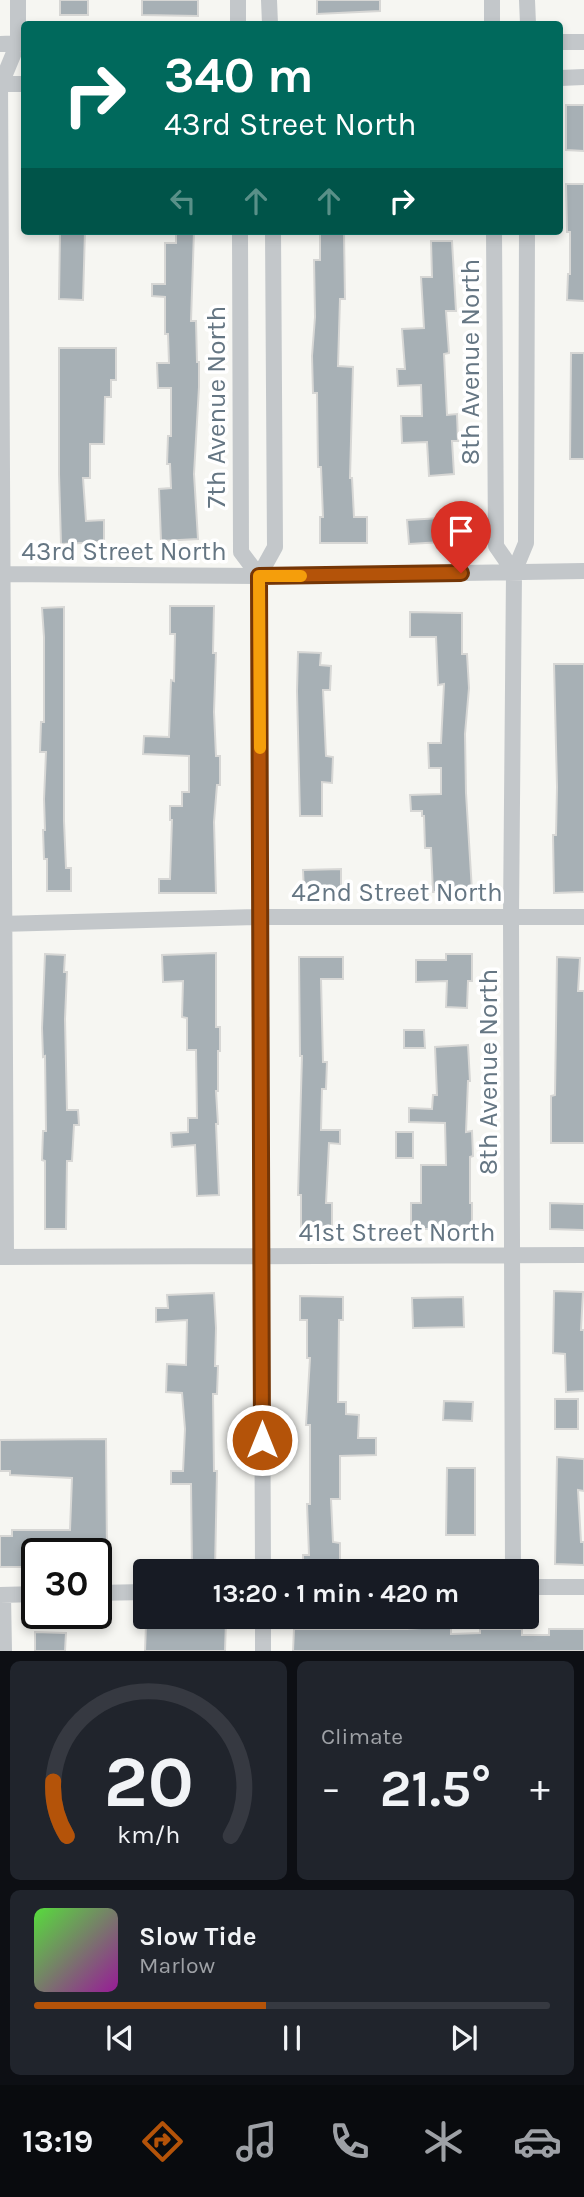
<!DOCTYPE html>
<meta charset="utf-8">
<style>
body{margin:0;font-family:Karla,sans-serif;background:#20242c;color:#f1f3f6;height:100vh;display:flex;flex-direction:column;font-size:26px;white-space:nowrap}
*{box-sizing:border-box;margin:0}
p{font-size:23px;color:#9ea1a6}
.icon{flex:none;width:38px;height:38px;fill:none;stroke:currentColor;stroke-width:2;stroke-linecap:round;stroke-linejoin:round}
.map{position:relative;height:1651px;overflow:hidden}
.details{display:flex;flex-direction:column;gap:10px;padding:10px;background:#0d0f14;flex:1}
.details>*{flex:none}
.guide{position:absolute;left:21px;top:21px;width:542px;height:214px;border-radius:7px;box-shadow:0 4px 10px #0003;background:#00695c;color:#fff;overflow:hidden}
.speed{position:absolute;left:21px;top:1538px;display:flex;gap:14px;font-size:35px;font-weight:700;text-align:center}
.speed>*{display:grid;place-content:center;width:91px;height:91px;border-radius:50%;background:#171b24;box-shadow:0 4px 10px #0003;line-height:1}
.speed .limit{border:4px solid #111;border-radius:10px;background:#fff;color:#111}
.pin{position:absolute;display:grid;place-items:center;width:60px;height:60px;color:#fff;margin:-72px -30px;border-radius:50% 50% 50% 0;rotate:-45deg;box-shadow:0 0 7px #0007}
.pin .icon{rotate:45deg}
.me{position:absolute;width:77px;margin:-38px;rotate:0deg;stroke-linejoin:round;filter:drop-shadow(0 0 5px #0008)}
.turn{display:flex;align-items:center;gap:24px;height:147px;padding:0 28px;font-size:32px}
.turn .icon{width:91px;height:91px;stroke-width:2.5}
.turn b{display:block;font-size:49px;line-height:60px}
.lanes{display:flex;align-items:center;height:66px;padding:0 28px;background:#0003;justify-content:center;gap:35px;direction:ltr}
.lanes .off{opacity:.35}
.big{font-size:52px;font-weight:700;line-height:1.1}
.details .tile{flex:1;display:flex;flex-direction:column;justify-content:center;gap:10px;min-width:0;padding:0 24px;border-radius:10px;background:#20242c}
.details .dial{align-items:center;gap:0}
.dial svg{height:182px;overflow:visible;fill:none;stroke:#363941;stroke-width:7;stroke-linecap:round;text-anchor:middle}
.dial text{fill:#f1f3f6;stroke:none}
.song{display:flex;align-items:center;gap:21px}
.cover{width:84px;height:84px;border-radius:10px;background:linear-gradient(135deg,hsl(110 70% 55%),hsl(300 70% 35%))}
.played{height:7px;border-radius:4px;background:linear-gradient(90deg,#b45309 45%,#363941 45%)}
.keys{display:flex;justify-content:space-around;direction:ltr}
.heat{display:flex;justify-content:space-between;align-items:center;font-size:38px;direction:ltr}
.details .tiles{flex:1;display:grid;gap:10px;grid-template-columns:1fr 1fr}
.tile:last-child{grid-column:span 2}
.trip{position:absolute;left:133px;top:1559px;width:406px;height:70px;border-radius:7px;background:#171b24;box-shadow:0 4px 10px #0003;font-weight:700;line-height:70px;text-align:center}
.menu{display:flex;height:112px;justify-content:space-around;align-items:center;background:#090b0e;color:#9ea1a6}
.menu .icon{width:49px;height:49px}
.menu .on{color:#b45309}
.menu b{font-size:32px;color:#f1f3f6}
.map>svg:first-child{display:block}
.building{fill:#a7b0b5;stroke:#d7d7d5;stroke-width:2}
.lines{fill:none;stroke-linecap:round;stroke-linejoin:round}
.street{stroke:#c3c7ca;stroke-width:16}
.route-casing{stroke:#753606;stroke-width:18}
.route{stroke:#b45309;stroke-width:12}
.slow{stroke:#f59e0b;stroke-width:12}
.labels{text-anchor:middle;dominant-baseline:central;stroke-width:7;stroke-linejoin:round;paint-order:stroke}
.street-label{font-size:26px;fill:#657683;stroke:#fff}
</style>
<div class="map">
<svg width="584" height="1651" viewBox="0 0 584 1651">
<rect width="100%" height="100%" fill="#f6f6f2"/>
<path class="building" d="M60,0H88V15H60Z
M142,0H198V16L142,15Z
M317,0H380V11L317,14Z
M566,105H584V151L566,150Z
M566,184H584V301L567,300L568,274H570V232H567Z
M60,231H85L83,300L59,299Z
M176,231H194L191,321H196L197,362H199V387L194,474L198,539L161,541L159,489L171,488L170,464H167L168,436H171V388H158L157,363H169L168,334H165V297L152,296V284H165V243H176Z
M320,231H344L345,299H340L338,366L353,367L350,478H352L354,517H367V543H320V517H323L321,467H318L317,393H313L312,356L315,317L314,260H320Z
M431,241H452L456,311H446L449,353L444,354L447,415L457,414L458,441H452L454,474L429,476L427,442L402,443L401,416H422L421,385L398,386L397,369H405L402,329L424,328L421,277H432Z
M59,348H116V380H111V397H105L104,444H90V478H83L86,521L104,520V542L61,544L59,474Z
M571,353H584V459H570Z
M441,518L443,542L409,544L407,520Z
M170,606H214L213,653H216L214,712L216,756H220V785H217L214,822L216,893H159V879H170L172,820H170V806H182V792H189V756L143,754L144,736L169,737L171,680L174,681L175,634H170Z
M64,607V821L66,868H71V891H47V859H44L43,830H45L44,799L46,752H40L41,722H44V637L42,608Z
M410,612L462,613V654H467L469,688L465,734L466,793L472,891L433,892L431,848H425L424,816H422V811H411L410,795L441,794V768H429L428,743H441L444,684L438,685L436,637H410Z
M298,652L321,653L320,665L331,666L330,690H323L326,756L333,757L332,783L322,782V816H300L297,691Z
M554,664H584V892L554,893L553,835H556L557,787Z
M341,869V892H304L303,870Z
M216,953V1027H220V1051H218V1091H216L218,1124H216L219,1195L197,1196L195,1145L172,1147L171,1133L188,1132V1118H197L196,1050H187V1018L182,1017L183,981L163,982L162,955Z
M45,954L65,955L64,972H67L65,1019L67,1110H78L79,1125H74L72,1161H67L66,1229H45V1161L42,1160L43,1131H46L45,1056L43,1057L42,1028Z
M446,954H472V981H468L467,1008L446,1007L447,981L416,982V960H446Z
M299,957H343V979H321L323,1062H327L326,1089H322L321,1130H340V1144L329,1143L326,1203H332V1231H301V1195H298L302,1056H300Z
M557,957L580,958L578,991H584V1143H551V1096L555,1095Z
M404,1030H424L425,1048H404Z
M468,1045L470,1081H468L466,1132L472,1131L473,1156L470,1157V1203H472V1229H411V1203H421V1165H446L445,1123L409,1122V1108L432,1109L433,1095H437L435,1047Z
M396,1132H413V1158H396Z
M550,1203L584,1204V1230L550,1229Z
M554,1291L583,1292L581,1330H584V1391L566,1392L565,1354L553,1353Z
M214,1293L216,1328L215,1366H218L217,1394H213L214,1471H217L215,1570H192L191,1484H171V1471H183L185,1429L182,1393L166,1392L167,1364L186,1365L187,1320L156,1322V1308H168L167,1295Z
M300,1296L343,1297V1320H339L338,1402H346V1414L359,1415L358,1438H376V1455L340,1456V1499H331L333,1542L340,1543V1569H303V1555H309L307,1504H310V1425H306L310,1358H307V1320H300Z
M463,1297L464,1327L413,1328L412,1298Z
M555,1399H578V1429H555Z
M444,1401L473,1402L472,1421L443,1420Z
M106,1439L107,1554H37V1567H0V1536H12V1530H70L72,1478L10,1475V1471H0V1440Z
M557,1457L584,1459V1491L578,1490L581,1542H584V1565L555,1564Z
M447,1468H475V1535H446Z
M178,1621H226L225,1651H145L146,1624L178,1625Z
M451,1626V1634L480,1633V1629H522V1635H549V1629H584V1651H293L294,1629H407Z
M35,1632L66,1633L65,1651H35Z"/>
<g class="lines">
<path class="street" d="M238,0V24
M269,0L270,24
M492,0V24
M527,0L528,24
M560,42H584
M0,44L24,43
M560,78L584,77
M0,81L6,1256
M0,84H24
M1,84L18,43V0
M240,231L241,552L259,576
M494,231L496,546L514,572
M0,574L259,576L584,571
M0,924L260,917H584
M0,1257L584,1255
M263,1572L259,576L275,547L273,231
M513,1572L511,917L514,572L526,543L527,231
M527,1587H584
M96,1593L145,1592
M0,1595L37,1594
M3,1595L4,1651
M263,1617V1651"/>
</g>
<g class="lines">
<defs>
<path id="route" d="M262,1440L259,576L461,573"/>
</defs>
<use href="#route" class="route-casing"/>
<use href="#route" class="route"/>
<path class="slow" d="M260,748L259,576H301"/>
</g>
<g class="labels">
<g class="street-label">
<text transform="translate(470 362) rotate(-90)">8th Avenue North</text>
<text transform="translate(216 407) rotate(-90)">7th Avenue North</text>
<text x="124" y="551">43rd Street North</text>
<text x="397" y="892">42nd Street North</text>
<text transform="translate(488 1072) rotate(-90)">8th Avenue North</text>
<text x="397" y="1232">41st Street North</text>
</g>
</g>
</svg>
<div class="speed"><div class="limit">30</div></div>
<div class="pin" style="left:461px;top:573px;background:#d93025"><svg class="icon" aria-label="arrive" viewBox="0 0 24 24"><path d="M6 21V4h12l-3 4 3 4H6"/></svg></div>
<svg class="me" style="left:262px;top:1440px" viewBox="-20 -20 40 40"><circle r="17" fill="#b45309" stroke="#fff" stroke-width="3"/><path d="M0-11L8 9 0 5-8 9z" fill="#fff"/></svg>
<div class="trip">13:20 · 1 min · 420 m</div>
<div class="guide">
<div class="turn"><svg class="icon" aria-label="right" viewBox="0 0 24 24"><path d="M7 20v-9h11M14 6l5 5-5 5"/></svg><div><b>340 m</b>43rd Street North</div></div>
<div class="lanes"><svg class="icon off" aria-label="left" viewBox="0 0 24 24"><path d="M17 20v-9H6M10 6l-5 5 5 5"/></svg><svg class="icon off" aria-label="ahead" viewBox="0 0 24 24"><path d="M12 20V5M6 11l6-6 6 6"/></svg><svg class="icon off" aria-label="ahead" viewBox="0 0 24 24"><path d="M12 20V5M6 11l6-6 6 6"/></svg><svg class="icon" aria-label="right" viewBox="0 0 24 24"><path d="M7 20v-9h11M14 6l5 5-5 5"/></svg></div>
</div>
</div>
<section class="details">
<div class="tiles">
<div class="tile dial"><svg viewBox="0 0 100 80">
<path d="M14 69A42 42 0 1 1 86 69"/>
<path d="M14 69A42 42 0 0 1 8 45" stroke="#b45309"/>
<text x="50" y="56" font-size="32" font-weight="700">20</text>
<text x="50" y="72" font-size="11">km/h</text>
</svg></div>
<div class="tile"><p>Climate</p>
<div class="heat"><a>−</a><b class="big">21.5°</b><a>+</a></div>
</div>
<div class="tile">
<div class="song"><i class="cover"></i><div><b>Slow Tide</b><p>Marlow</p></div></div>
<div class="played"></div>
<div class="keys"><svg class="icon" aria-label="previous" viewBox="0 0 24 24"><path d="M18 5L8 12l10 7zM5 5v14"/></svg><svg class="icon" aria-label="pause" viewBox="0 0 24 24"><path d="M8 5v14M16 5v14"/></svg><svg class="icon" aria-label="next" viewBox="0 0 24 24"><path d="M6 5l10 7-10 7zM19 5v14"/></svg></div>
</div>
</div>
</section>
<nav class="menu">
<b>13:19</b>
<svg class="icon on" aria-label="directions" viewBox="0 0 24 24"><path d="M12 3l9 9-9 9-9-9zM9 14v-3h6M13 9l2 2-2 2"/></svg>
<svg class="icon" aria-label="music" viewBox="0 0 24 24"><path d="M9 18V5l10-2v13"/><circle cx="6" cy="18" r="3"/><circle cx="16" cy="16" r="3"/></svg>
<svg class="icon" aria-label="phone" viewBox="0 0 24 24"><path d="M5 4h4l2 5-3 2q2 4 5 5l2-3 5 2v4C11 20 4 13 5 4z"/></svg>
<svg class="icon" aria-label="climate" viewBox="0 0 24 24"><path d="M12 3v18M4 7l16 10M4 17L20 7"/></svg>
<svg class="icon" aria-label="car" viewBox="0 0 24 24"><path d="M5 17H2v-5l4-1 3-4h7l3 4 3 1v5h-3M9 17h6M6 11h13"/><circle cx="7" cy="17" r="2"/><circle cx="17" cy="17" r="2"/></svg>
</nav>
